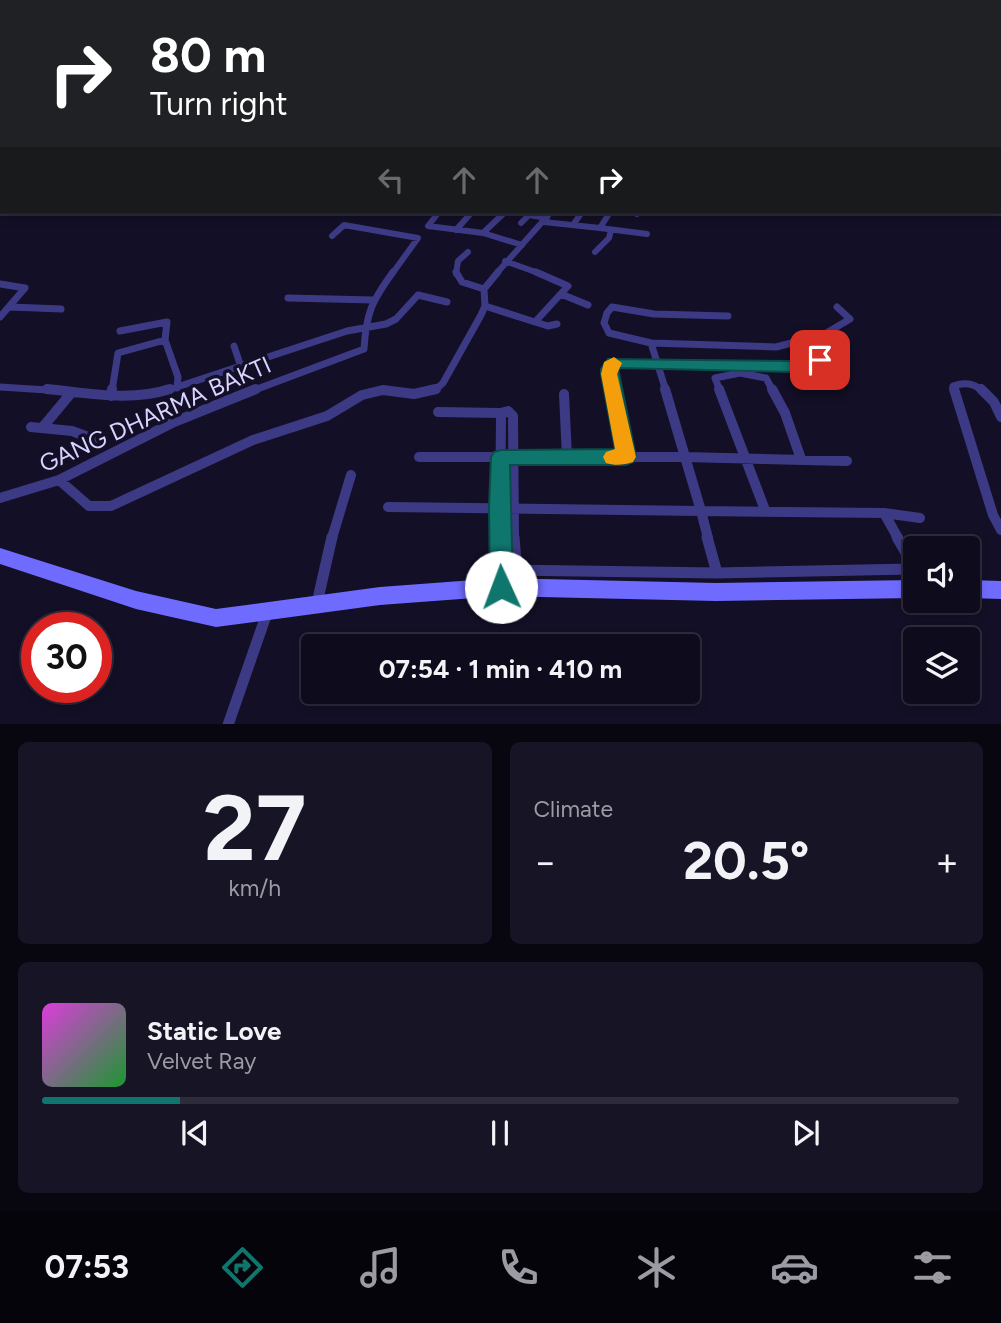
<!DOCTYPE html>
<meta charset="utf-8">
<style>
body{margin:0;font-family:Figtree,sans-serif;background:#171425;color:#f1f3f6;height:100vh;display:flex;flex-direction:column;font-size:26px;white-space:nowrap}
*{box-sizing:border-box;margin:0}
p{font-size:23px;color:#9b9ba3}
.icon{flex:none;width:38px;height:38px;fill:none;stroke:currentColor;stroke-width:2;stroke-linecap:round;stroke-linejoin:round}
.map{position:relative;height:724px;overflow:hidden}
.side{display:flex;flex-direction:column;gap:18px;padding:18px;background:#08060f;flex:1}
.side>*{flex:none}
.guide{position:absolute;left:0px;top:0px;width:1001px;height:214px;box-shadow:0 4px 10px #0003,0 0 0 2px #2e2b3b;background:#202124;color:#fff;overflow:hidden}
.tools{position:absolute;left:903px;top:536px;display:grid;gap:14px}
.tools a{display:grid;place-items:center;width:77px;height:77px;border-radius:7px;background:#0e0b1c;box-shadow:0 4px 10px #0003,0 0 0 2px #2e2b3b;font-size:35px}
.speed{position:absolute;left:21px;top:612px;display:flex;gap:14px;font-size:35px;font-weight:700;text-align:center}
.speed>*{display:grid;place-content:center;width:91px;height:91px;border-radius:50%;background:#0e0b1c;box-shadow:0 4px 10px #0003,0 0 0 2px #2e2b3b;line-height:1}
.speed .limit{border:10px solid #d22;background:#fff;color:#111}
.pin{position:absolute;display:grid;place-items:center;width:60px;height:60px;color:#fff;margin:-30px;border-radius:14px;box-shadow:0 4px 10px #0006}
.me{position:absolute;width:77px;margin:-38px;rotate:358deg;stroke-linejoin:round;filter:drop-shadow(0 0 5px #0008)}
.turn{display:flex;align-items:center;gap:24px;height:147px;padding:0 35px;font-size:32px}
.turn .icon{width:91px;height:91px;stroke-width:2.5}
.turn b{display:block;font-size:49px;line-height:60px}
.lanes{display:flex;align-items:center;height:66px;padding:0 35px;background:#0003;justify-content:center;gap:35px;direction:ltr}
.lanes .off{opacity:.35}
.big{font-size:52px;font-weight:700;line-height:1.1}
.side .tile{flex:1;display:flex;flex-direction:column;justify-content:center;gap:10px;min-width:0;padding:0 24px;border-radius:10px;background:#171425}
.side .dial{align-items:center;gap:0}
.dial b{font-size:91px;line-height:1}
.song{display:flex;align-items:center;gap:21px}
.cover{width:84px;height:84px;border-radius:10px;background:linear-gradient(135deg,hsl(300 70% 55%),hsl(130 70% 35%))}
.played{height:7px;border-radius:4px;background:linear-gradient(90deg,#0f766e 15%,#2e2b3b 15%)}
.keys{display:flex;justify-content:space-around;direction:ltr}
.heat{display:flex;justify-content:space-between;align-items:center;font-size:38px;direction:ltr}
.side .tiles{flex:1;display:grid;gap:18px;grid-template-columns:1fr 1fr}
.tile:last-child{grid-column:span 2}
.trip{position:absolute;left:301px;top:634px;width:399px;height:70px;border-radius:7px;background:#0e0b1c;box-shadow:0 4px 10px #0003,0 0 0 2px #2e2b3b;font-weight:700;line-height:70px;text-align:center}
.dock{display:flex;height:112px;justify-content:space-around;align-items:center;background:#06040b;color:#9b9ba3}
.dock .icon{width:49px;height:49px}
.dock .active{color:#0f766e}
.dock b{font-size:32px;color:#f1f3f6}
.map>svg:first-child{display:block}
.lines{fill:none;stroke-linecap:round;stroke-linejoin:round}
.street-far3{stroke:#3d3a85;stroke-width:6}
.street-far2{stroke:#3d3a85;stroke-width:7}
.street-far1{stroke:#3d3a85;stroke-width:10}
.street{stroke:#3d3a85;stroke-width:11}
.secondary{fill:#6f6bff;fill-rule:evenodd}
.route{fill:#0f766e;stroke:#0a4d48;stroke-width:2}
.slow{fill:#f59e0b}
.labels{text-anchor:middle;dominant-baseline:central;stroke-width:7;stroke-linejoin:round;paint-order:stroke}
.street-label{font-size:24px;fill:#d9d4ff;stroke:#130f26}
</style>
<div class="map">
<svg width="1001" height="725" viewBox="0 0 1001 725">
<rect width="100%" height="100%" fill="#130f26"/>
<g class="lines">
<path class="street-far3" d="M439,212L428,226L483,233L522,245
M633,212L637,214
M544,222L600,228L610,212
M521,223L529,215L547,218
M573,225L582,212
M600,228L647,234
M456,230L472,212
M483,233L505,212
M332,236L344,225L418,238L392,274
M595,252L609,238L611,230
M505,261L541,274
M456,274L458,261L468,252
M496,274L551,212"/>
<path class="street-far2" d="M456,272L462,282L484,289
M0,284L25,288L0,317
M561,294L588,305
M288,298L373,300
M485,306L535,322L568,286L536,272
M10,307L61,309
M535,322L548,326L557,324
M120,331L167,322L165,340
M823,335L850,319L837,307
M651,343L666,391
M234,346L240,364
M0,387L63,391
M112,391L118,353L165,340L178,377L177,388
M165,391L347,331L386,324L396,319L418,295L447,302
M252,391L364,349C366,313 372,301 393,272
M381,391H387
M434,391L443,383L481,315L485,306L484,289L498,272
M612,391L609,369L614,363L794,367L842,352L823,335L776,347L651,343L609,333L604,323L607,313L612,307L654,314L728,316
M720,391L715,378L740,373L766,378L773,391
M954,391L953,386C965,382 973,383 983,391"/>
<path class="street-far1" d="M47,389C89,393 130,402 170,389
M612,389L626,457
M665,389L701,511
M719,389L765,510
M772,389L785,413L801,459
M954,389L993,515L1001,530
M981,389L994,402L1001,417
M564,394L567,457
M111,396L112,389
M438,412L501,413
M31,427L72,431L99,441
M42,428L72,392
M419,457H685L847,461
M59,480L89,506H111L253,440L327,416L362,395L383,390L414,394L436,389
M0,498L59,480L174,422L256,389
M388,507L701,511
M701,511L884,513L898,538
M701,511L708,538
M884,513L920,518
M332,538L351,475
M500,538L501,413L508,411L513,416L514,538"/>
<path class="street" d="M500,537L501,587
M514,537L518,586
M707,537L717,573L912,569L913,565L897,537
M501,570L717,573
M317,603L332,537
M228,725L267,613"/>
<path class="secondary" d="M0,148H2L0,153Z
M0,548L136,591L216,609L380,587L501,578L716,583L915,580V598L716,601L501,596L380,605L216,627L136,609L0,564Z
M968,580L1001,581V599L968,598Z"/>
</g>
<linearGradient id="sky" x2="0" y2="1"><stop stop-color="#0a0815"/><stop offset="0.52" stop-color="#333752"/><stop offset="1" stop-color="#333752" stop-opacity="0"/></linearGradient>
<rect width="1001" height="209" fill="url(#sky)"/>
<path class="route" d="M820,354L828,360L826,364L794,372L618,368L636,457L633,462L626,465H510L513,587L509,595L501,599L493,595L490,587L489,507L491,457L494,452L501,450L615,449L601,374V369L608,359L794,361Z"/>
<path class="slow" d="M614,357L622,363L617,374L636,457L633,462C624,465 615,466 606,463L603,457L606,452L615,449L601,374L604,362Z"/>
<g class="labels">
<g class="street-label">
<text transform="translate(155 414) rotate(-24)">GANG DHARMA BAKTI</text>
</g>
</g>
</svg>
<div class="tools">
<a><svg class="icon" aria-label="sound" viewBox="0 0 24 24"><path d="M4 9h4l5-4v14l-5-4H4zM17 9q2 3 0 6"/></svg></a>
<a><svg class="icon" aria-label="layers" viewBox="0 0 24 24"><path d="M12 4l9 5-9 5-9-5zM3 14l9 5 9-5"/></svg></a>
</div>
<div class="speed"><div class="limit">30</div></div>
<div class="pin" style="left:820px;top:360px;background:#d93025"><svg class="icon" aria-label="arrive" viewBox="0 0 24 24"><path d="M6 21V4h12l-3 4 3 4H6"/></svg></div>
<svg class="me" style="left:501px;top:587px" viewBox="-20 -20 40 40"><circle r="19" fill="#fff"/><path d="M0-13L10 11 0 6-10 11z" fill="#0f766e"/></svg>
<div class="trip">07:54 · 1 min · 410 m</div>
<div class="guide">
<div class="turn"><svg class="icon" aria-label="right" viewBox="0 0 24 24"><path d="M7 20v-9h11M14 6l5 5-5 5"/></svg><div><b>80 m</b>Turn right</div></div>
<div class="lanes"><svg class="icon off" aria-label="left" viewBox="0 0 24 24"><path d="M17 20v-9H6M10 6l-5 5 5 5"/></svg><svg class="icon off" aria-label="ahead" viewBox="0 0 24 24"><path d="M12 20V5M6 11l6-6 6 6"/></svg><svg class="icon off" aria-label="ahead" viewBox="0 0 24 24"><path d="M12 20V5M6 11l6-6 6 6"/></svg><svg class="icon" aria-label="right" viewBox="0 0 24 24"><path d="M7 20v-9h11M14 6l5 5-5 5"/></svg></div>
</div>
</div>
<section class="side">
<div class="tiles">
<div class="tile dial"><b>27</b><p>km/h</p></div>
<div class="tile"><p>Climate</p>
<div class="heat"><a>−</a><b class="big">20.5°</b><a>+</a></div>
</div>
<div class="tile">
<div class="song"><i class="cover"></i><div><b>Static Love</b><p>Velvet Ray</p></div></div>
<div class="played"></div>
<div class="keys"><svg class="icon" aria-label="previous" viewBox="0 0 24 24"><path d="M18 5L8 12l10 7zM5 5v14"/></svg><svg class="icon" aria-label="pause" viewBox="0 0 24 24"><path d="M8 5v14M16 5v14"/></svg><svg class="icon" aria-label="next" viewBox="0 0 24 24"><path d="M6 5l10 7-10 7zM19 5v14"/></svg></div>
</div>
</div>
</section>
<nav class="dock">
<b>07:53</b>
<svg class="icon active" aria-label="directions" viewBox="0 0 24 24"><path d="M12 3l9 9-9 9-9-9zM9 14v-3h6M13 9l2 2-2 2"/></svg>
<svg class="icon" aria-label="music" viewBox="0 0 24 24"><path d="M9 18V5l10-2v13"/><circle cx="6" cy="18" r="3"/><circle cx="16" cy="16" r="3"/></svg>
<svg class="icon" aria-label="phone" viewBox="0 0 24 24"><path d="M5 4h4l2 5-3 2q2 4 5 5l2-3 5 2v4C11 20 4 13 5 4z"/></svg>
<svg class="icon" aria-label="climate" viewBox="0 0 24 24"><path d="M12 3v18M4 7l16 10M4 17L20 7"/></svg>
<svg class="icon" aria-label="car" viewBox="0 0 24 24"><path d="M5 17H2v-5l4-1 3-4h7l3 4 3 1v5h-3M9 17h6M6 11h13"/><circle cx="7" cy="17" r="2"/><circle cx="17" cy="17" r="2"/></svg>
<svg class="icon" aria-label="filters" viewBox="0 0 24 24"><path d="M4 7h16M4 17h16"/><circle cx="9" cy="7" r="2"/><circle cx="15" cy="17" r="2"/></svg>
</nav>
